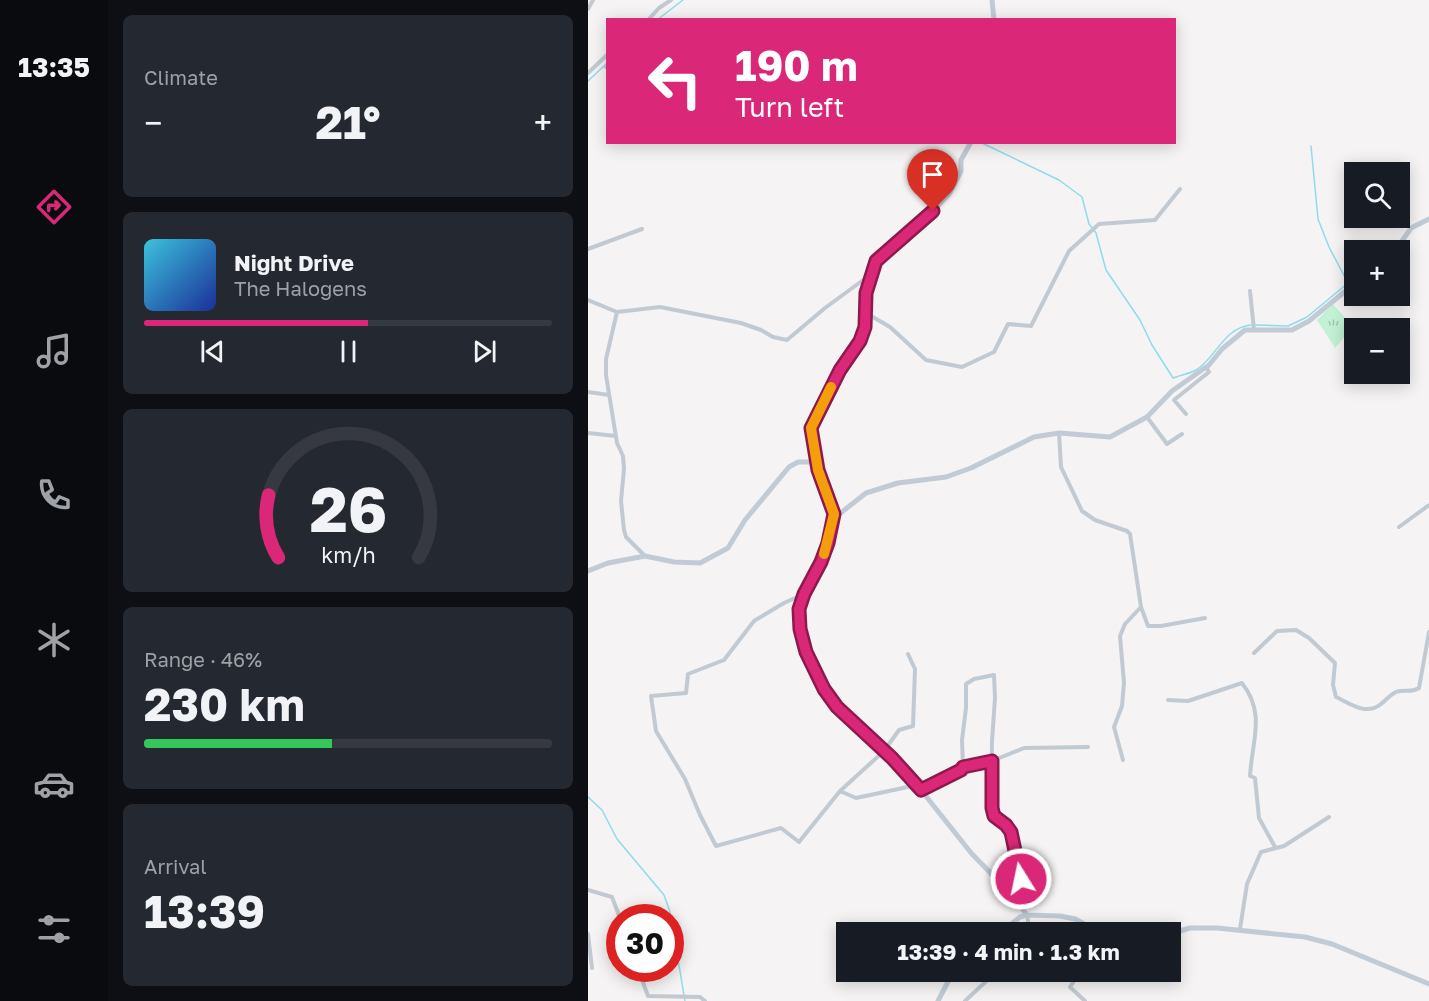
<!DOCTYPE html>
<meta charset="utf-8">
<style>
body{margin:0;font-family:"Golos Text",sans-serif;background:#242831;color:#f1f3f6;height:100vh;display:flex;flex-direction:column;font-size:22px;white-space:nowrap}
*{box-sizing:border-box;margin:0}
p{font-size:20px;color:#9ea1a6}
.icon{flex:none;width:33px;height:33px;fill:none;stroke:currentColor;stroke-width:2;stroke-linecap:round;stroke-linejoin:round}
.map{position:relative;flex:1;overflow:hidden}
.details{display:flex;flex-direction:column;gap:15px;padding:15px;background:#0d0f14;width:480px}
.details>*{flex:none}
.hud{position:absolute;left:18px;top:18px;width:570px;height:126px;border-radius:0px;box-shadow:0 3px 15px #0003;background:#db2777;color:#fff;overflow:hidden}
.controls{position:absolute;left:756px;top:162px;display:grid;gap:12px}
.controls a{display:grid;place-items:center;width:66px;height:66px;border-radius:0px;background:#171b24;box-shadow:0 3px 15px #0003;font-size:30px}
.speed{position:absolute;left:18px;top:904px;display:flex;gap:12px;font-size:30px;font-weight:700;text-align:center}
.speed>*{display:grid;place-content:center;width:78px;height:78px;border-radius:50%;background:#171b24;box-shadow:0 3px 15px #0003;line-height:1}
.speed .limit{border:9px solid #d22;background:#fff;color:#111}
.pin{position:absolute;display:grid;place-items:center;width:51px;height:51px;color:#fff;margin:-62px -26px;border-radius:50% 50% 50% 0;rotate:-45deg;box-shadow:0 0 6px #0007}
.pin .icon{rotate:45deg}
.me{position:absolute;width:66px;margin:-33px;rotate:350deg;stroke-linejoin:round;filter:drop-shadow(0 0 4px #0008)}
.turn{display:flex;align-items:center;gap:21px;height:126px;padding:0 30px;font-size:27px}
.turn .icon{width:78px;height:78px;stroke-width:2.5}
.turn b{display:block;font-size:42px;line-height:51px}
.big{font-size:45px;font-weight:700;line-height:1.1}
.details .widget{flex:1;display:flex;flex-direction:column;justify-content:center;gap:9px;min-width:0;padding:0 21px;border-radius:9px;background:#242831}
.details .dial{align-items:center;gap:0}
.dial svg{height:156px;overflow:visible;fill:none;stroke:#363941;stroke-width:7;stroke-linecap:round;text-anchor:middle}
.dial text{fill:#f1f3f6;stroke:none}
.song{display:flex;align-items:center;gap:18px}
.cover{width:72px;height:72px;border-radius:9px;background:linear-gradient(135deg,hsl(190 70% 55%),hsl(230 70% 35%))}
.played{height:6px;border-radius:3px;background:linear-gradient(90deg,#db2777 55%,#363941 55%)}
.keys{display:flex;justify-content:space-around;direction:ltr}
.heat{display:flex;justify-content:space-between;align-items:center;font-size:33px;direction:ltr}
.charge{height:9px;border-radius:4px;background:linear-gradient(90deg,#34c759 46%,#363941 0)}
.trip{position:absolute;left:248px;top:922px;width:345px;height:60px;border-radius:0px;background:#171b24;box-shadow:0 3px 15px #0003;font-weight:700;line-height:60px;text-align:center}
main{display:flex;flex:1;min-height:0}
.tabs{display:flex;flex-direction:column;width:108px;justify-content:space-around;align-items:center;background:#090b0e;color:#9ea1a6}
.tabs .icon{width:42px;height:42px}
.tabs .current{color:#db2777}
.tabs b{font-size:27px;color:#f1f3f6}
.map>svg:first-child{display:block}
.park{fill:url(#park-tufts)}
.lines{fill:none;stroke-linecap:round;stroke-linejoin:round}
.stream{stroke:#90daee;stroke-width:1.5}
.street{stroke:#c1cad2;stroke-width:4}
.secondary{stroke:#c1cbd6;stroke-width:5}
.route-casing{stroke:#8e194d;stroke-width:15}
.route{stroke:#db2777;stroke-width:10}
.slow{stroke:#f59e0b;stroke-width:10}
</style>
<main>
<nav class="tabs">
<b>13:35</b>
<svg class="icon current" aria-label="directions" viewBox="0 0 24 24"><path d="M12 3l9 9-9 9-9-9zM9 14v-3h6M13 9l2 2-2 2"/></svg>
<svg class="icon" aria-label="music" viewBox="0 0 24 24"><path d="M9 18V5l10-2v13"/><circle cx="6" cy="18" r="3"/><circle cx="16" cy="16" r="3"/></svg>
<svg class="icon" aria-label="phone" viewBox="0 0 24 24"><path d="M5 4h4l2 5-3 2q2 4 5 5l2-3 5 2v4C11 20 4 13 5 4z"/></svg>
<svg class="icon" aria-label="climate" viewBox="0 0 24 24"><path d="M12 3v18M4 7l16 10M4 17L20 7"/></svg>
<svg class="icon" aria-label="car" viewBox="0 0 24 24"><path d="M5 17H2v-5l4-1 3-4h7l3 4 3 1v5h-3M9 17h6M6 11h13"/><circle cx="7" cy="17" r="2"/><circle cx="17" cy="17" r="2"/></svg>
<svg class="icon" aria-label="filters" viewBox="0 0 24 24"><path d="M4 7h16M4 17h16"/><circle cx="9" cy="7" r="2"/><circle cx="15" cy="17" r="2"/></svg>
</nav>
<section class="details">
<div class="widget"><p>Climate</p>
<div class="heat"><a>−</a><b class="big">21°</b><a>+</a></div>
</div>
<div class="widget">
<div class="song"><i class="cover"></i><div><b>Night Drive</b><p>The Halogens</p></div></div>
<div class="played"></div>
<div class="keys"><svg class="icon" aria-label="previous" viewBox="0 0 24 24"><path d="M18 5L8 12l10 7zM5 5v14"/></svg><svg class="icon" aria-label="pause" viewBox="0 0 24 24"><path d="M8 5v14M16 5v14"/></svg><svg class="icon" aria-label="next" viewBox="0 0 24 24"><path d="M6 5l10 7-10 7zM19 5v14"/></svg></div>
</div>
<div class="widget dial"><svg viewBox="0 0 100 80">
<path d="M14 69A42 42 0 1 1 86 69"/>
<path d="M14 69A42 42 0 0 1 9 37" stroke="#db2777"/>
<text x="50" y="56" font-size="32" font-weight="700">26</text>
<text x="50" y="72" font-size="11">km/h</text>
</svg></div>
<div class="widget"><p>Range · 46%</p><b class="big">230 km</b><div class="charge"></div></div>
<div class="widget"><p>Arrival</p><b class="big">13:39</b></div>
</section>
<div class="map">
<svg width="841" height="1001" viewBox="0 0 841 1001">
<defs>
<pattern id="park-tufts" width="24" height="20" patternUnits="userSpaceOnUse" patternTransform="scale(1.5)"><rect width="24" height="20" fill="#c3f1d5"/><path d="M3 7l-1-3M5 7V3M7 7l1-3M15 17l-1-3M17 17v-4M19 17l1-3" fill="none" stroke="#a0c6b0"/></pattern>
</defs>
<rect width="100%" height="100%" fill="#f5f3f3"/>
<path class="park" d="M745,304L765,327L747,348L729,320Z"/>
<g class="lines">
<path class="stream" d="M69,20L95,0
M0,81L17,65
M392,142L471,180L494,197L501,224L508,233L518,270L552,320L564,345L585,378C592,375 601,374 608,370C628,358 635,328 663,325
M668,325L700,326L719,317L760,283L741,247L730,219L723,146
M0,797L14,810L29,839L76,895L82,912L97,1001"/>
<path class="street" d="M0,9L5,0
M60,20L71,8L83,0
M18,67L20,63
M0,73L20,54
M0,249L54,229
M662,291L666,330
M0,300L29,312L72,307L153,323L173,330L185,337L199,340L237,308L282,275
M29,312L18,359V375L29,443L35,456L36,469L33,501L36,530L38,537L57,556
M278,313L302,327L338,360L374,367L406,352L420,324L443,326L481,251L511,224L567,220L592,189
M0,392L21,395
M598,414L586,400L621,372L618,367
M559,417L579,444L594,434
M0,433L28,436
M471,433L473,467L494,511L507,520L539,531L542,534L553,607L560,626H573L617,618
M811,527L841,505
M216,594L196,603L166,621L136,660L100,674L98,693L63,696L68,731L97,779L112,815L128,846L193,828L211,842L252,791L296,751L311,730L325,726L327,669L320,654
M666,653L689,631L708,630L721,638L747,663L745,685L748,697C763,704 778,716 793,704C798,700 802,695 808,692C816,689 824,693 831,688L841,632
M580,700L600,701L654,683C678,714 664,740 662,776L667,778L671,818L687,847
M535,760L526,727L534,706L536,683L532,636L537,624L553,607
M375,767L404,761L436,748L500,747
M333,790L373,770L375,767L374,740L378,708V684L386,679L406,675L407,698L404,741L403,808C408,822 414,819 421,829C431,843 432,868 433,885L424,895
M252,791L268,798L329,785
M0,890L24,897L32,918
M439,915L442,933
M652,929L659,884L673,852L696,846L741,817
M0,934L4,968
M50,969L60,996L112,997L117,1001
M492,972L482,987L497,1001
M377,1001L408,972"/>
<path class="secondary" d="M404,0L406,20
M383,142L373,160V171L361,194L332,225L303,247L288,261L278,293L277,327L272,341L252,370L223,428L230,470L246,514L240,543L233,562L216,594L211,610L212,629L218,652L236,689L249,707L304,758L329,785L384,854L424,895L439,915
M808,250L823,228L841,219
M245,519L278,493L310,483L358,477L383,468L446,437L471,433L522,437L559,417L584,391L621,365L634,349L657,330H704L721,321L766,284
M0,571L20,563L57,556L86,562L112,563L140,548L157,520L201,467L210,462H229
M412,933L432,917L439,915L472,916L487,919L513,933
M582,934L602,928H629L717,937L744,944L841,984
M350,1001L365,972"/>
</g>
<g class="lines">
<defs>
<path id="route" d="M345,211L288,261L278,293L277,327L272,341L252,370L223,428L230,470L246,514L240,543L233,562L216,594L211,609L212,629L218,652L236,689L249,707L304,758L333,790L373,770L375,767L404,761V808L406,816L418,825L423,832L433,879"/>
</defs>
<use href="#route" class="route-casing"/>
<use href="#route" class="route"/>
<path class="slow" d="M236,554L246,514L230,470L223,428L243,387"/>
</g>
</svg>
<div class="controls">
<a><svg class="icon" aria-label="search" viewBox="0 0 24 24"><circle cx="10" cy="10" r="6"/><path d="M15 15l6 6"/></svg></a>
<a>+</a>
<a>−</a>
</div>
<div class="speed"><div class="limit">30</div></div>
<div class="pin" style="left:345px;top:211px;background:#d93025"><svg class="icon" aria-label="arrive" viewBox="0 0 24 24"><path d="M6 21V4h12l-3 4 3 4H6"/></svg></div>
<svg class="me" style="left:433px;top:879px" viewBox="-20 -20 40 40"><circle r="17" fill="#db2777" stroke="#fff" stroke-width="3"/><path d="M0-11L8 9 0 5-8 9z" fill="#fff"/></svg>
<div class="trip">13:39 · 4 min · 1.3 km</div>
<div class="hud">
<div class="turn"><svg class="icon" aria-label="left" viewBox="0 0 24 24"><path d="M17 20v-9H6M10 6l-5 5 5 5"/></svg><div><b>190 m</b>Turn left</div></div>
</div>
</div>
</main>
